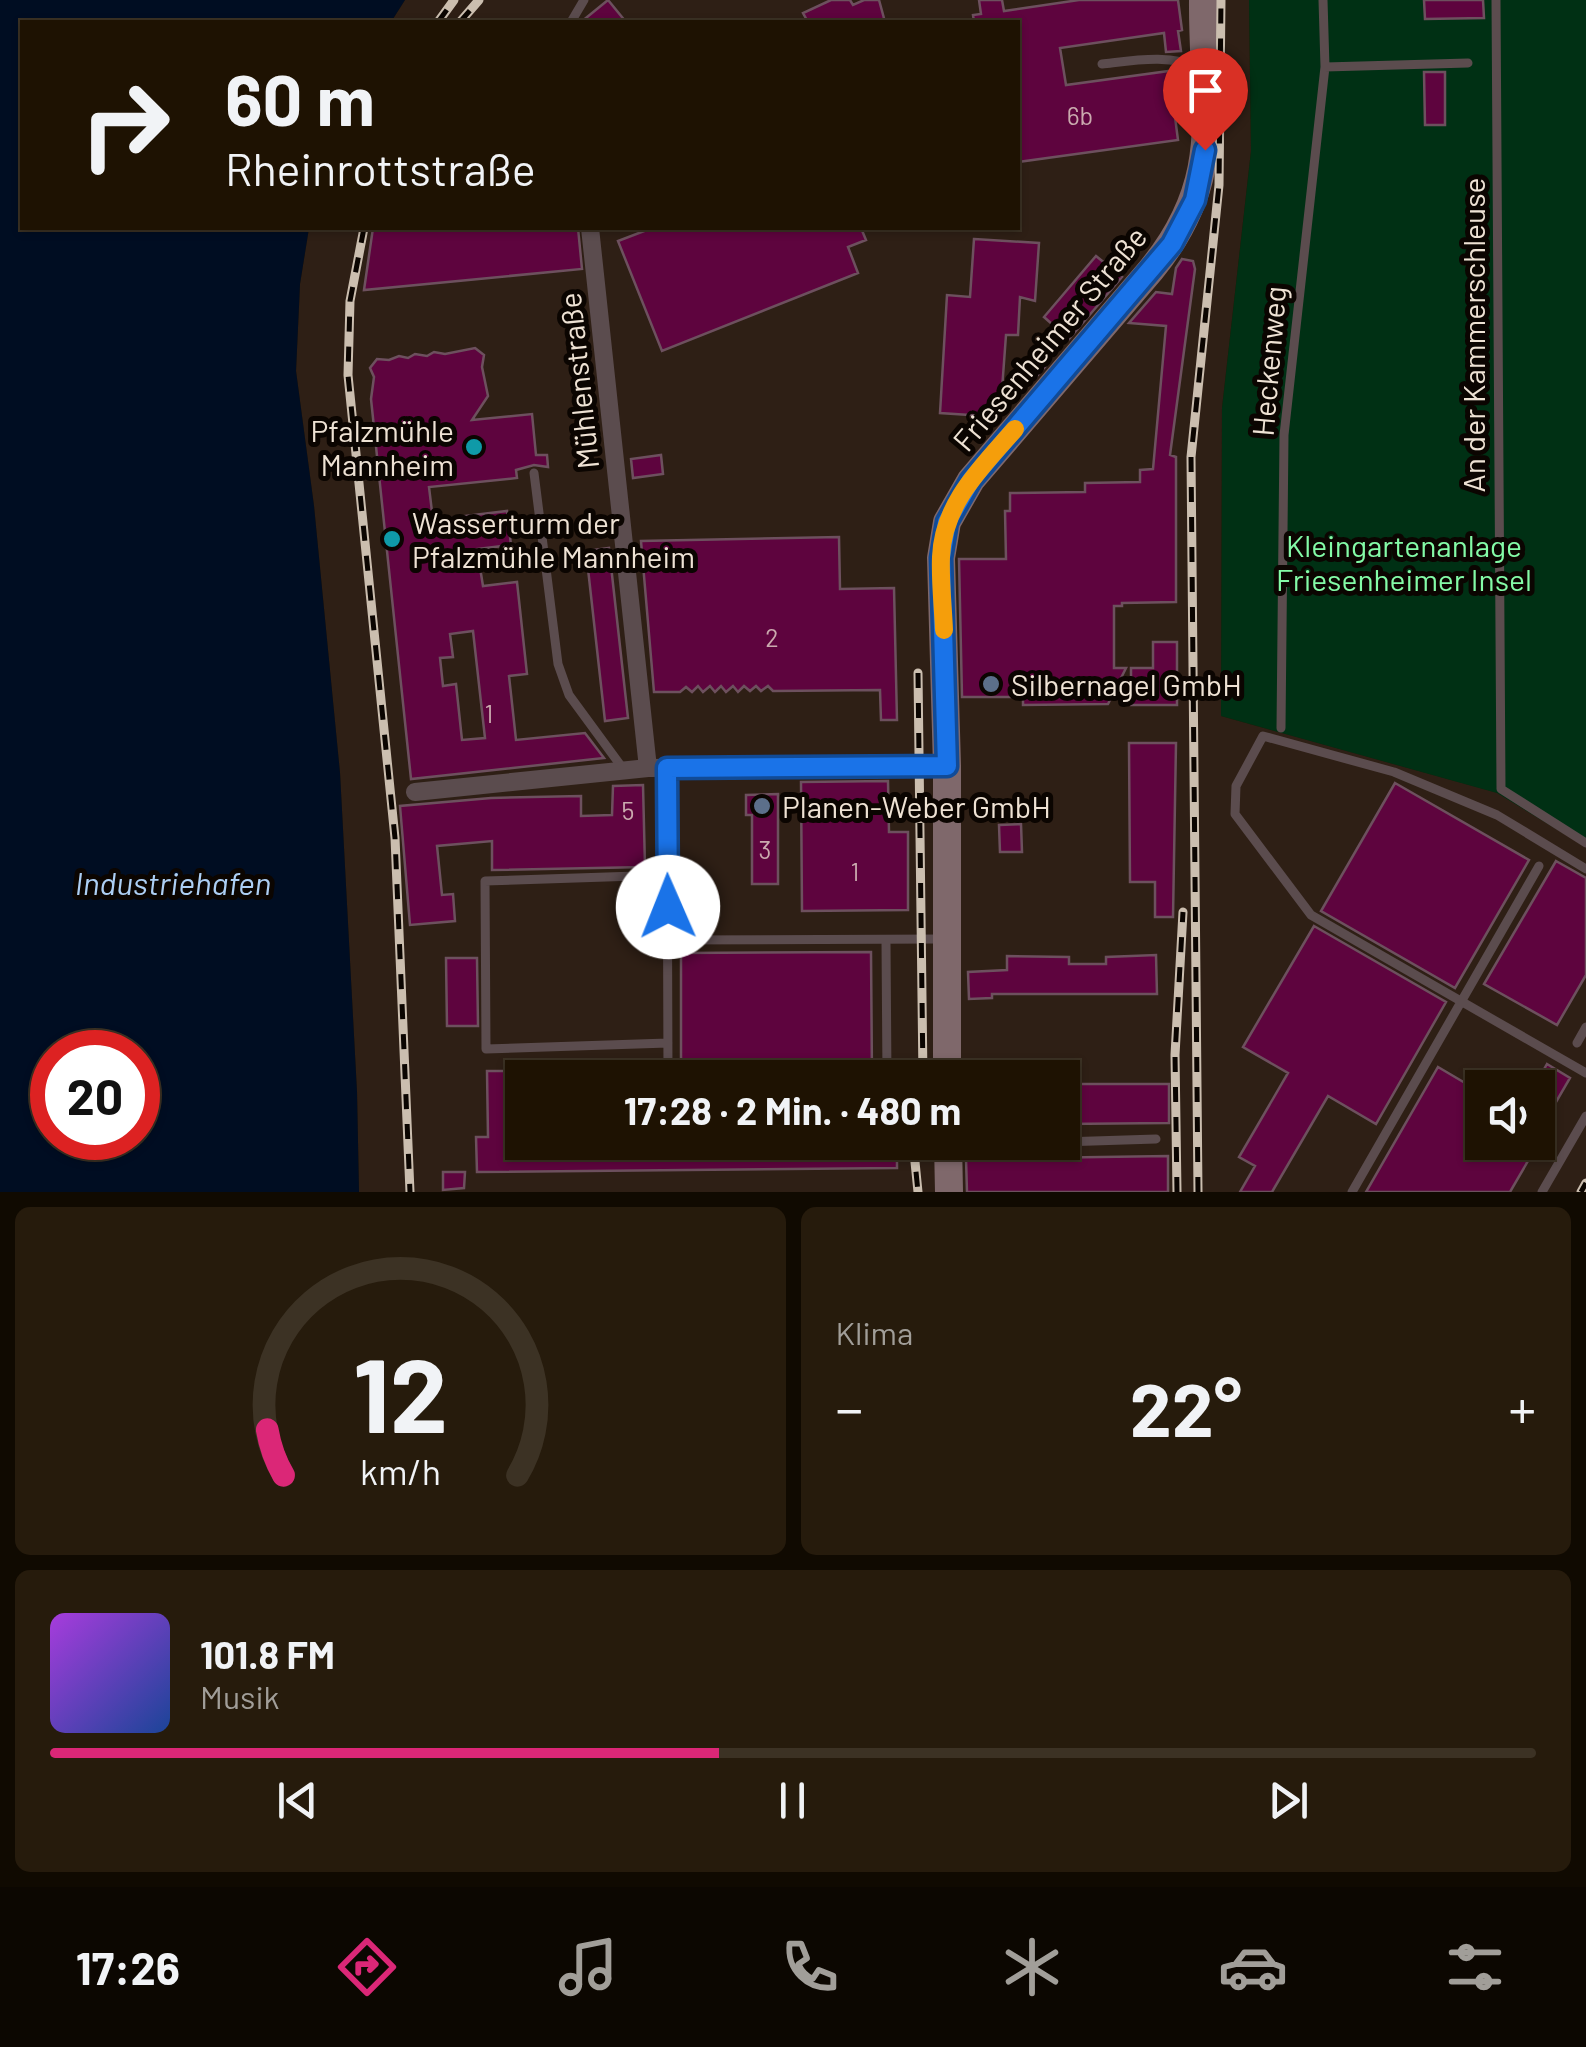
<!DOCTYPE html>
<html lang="de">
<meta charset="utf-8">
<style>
body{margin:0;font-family:Barlow,sans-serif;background:#261b0c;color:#f1f3f6;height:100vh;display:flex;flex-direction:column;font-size:38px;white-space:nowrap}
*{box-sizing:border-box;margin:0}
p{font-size:32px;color:#a19e99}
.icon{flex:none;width:55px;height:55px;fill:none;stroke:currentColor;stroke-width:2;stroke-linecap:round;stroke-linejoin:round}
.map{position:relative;height:1192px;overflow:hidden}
.drawer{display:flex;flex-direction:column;gap:15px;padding:15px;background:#100a01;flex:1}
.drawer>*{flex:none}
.guide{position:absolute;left:20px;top:20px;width:1000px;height:210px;border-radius:0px;box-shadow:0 2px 8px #0004,0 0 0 2px #3c3224;background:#1e1202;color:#f1f3f6;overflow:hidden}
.controls{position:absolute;left:1465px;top:1070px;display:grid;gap:20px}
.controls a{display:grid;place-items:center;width:90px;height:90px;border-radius:0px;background:#1e1202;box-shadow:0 2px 8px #0004,0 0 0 2px #3c3224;font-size:50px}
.speed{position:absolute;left:30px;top:1030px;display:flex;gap:20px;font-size:50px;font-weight:700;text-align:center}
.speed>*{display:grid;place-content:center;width:130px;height:130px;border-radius:50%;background:#1e1202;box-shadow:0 2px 8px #0004,0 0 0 2px #3c3224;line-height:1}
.speed .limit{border:15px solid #d22;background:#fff;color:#111}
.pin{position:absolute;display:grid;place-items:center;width:85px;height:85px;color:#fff;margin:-102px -42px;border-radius:50% 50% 50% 0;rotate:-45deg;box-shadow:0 0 10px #0007}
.pin .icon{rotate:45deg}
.me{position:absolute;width:110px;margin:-55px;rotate:359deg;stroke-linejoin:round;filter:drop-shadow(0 0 8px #0008)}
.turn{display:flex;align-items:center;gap:35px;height:210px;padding:0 40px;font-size:45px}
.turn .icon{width:130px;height:130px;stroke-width:2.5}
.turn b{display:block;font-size:70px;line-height:85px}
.big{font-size:75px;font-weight:700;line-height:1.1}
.drawer .card{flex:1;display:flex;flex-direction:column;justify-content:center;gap:15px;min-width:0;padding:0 35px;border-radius:15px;background:#261b0c}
.drawer .dial{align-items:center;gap:0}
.dial svg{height:260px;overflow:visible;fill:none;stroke:#3c3224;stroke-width:7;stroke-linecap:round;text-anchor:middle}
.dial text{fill:#f1f3f6;stroke:none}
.song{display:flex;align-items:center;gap:30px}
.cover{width:120px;height:120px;border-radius:15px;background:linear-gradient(135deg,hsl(280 70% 55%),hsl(220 70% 35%))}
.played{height:10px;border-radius:5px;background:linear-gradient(90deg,#db2777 45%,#3c3224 45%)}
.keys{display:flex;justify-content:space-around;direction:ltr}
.heat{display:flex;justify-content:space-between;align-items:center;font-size:55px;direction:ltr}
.drawer .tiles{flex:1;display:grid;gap:15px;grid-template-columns:1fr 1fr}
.card:last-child{grid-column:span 2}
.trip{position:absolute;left:505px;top:1060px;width:575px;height:100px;border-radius:0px;background:#1e1202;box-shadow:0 2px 8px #0004,0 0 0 2px #3c3224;font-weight:700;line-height:100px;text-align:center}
.tabs{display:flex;height:160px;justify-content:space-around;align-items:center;background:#0c0701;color:#a19e99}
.tabs .icon{width:70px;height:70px}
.tabs .active{color:#db2777}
.tabs b{font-size:45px;color:#f1f3f6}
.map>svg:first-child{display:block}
.industrial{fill:#2e1f15;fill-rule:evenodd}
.green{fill:#003014}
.water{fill:#000d22;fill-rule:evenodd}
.building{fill:#5e043e;stroke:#6d505e;stroke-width:2.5;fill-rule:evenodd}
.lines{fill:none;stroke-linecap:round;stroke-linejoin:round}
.lane{stroke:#5b4c4e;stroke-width:9}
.street{stroke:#5b4c4e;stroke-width:18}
.secondary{stroke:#7f686b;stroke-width:28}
.rail-casing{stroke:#cbbeaf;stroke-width:9}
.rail{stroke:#0b0501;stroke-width:5;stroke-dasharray:15;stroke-linecap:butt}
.route-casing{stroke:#114b97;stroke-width:25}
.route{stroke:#1a73e8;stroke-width:18}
.slow{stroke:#f59e0b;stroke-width:18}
.culture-dot{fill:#0f9aa8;stroke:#0b0501;stroke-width:4}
.service-dot{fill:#5c6f8a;stroke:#0b0501;stroke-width:4}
.labels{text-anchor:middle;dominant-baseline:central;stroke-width:10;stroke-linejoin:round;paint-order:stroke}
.number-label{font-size:25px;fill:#caaaae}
.street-label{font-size:30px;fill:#eee2d4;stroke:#0b0501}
.poi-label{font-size:30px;fill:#eee2d4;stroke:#0b0501;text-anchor:start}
.park-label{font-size:30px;fill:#84fba7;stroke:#0b0501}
.water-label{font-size:32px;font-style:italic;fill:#adcff4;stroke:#0b0501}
</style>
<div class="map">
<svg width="1586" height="1192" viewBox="0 0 1586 1192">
<rect width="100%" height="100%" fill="#281802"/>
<path class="industrial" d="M405,0H1249L1251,151L1222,408L1221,716L1498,793L1586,847V1192H359L357,1092L340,773L314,506L296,371L300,284L309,228H1018V22H391ZM522,1078H1062V1142H522ZM1482,1088H1538V1142H1482Z"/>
<path class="green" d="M1249,0H1586V847L1497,793L1221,716L1222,408L1251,151Z"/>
<path class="water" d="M0,0H405L391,22H22V228H309L300,284L296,371L314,506L340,773L357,1092L359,1192H0ZM138,1052V1138H52V1052Z"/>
<path class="building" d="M608,0L626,22H581Z
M831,0H850L853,5L864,0H879L885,22H808L803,13Z
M979,0H1002L1004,11L1079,0H1178L1182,30L1178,31L1181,51L1166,52L1164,33L1060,48L1066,85L1169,71L1178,140L1018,162V22H974L973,15L981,14Z
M1424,0H1483L1484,18L1425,19Z
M1424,72H1445V125H1425Z
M373,228H578L582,269L364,290Z
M652,228H861L866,240L848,247L858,273L662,351L618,241Z
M974,239L1039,243L1035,301L1020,297L1018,335H1006L1000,417L940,413L947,295L970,297Z
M1096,256L1122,277L1069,339L1044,317Z
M1182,259L1193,261L1195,269L1170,455L1176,457V602L1122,603V606H1114V668H1126L1108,704L1023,705V697H962L959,559H1006L1005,511H1010V493L1085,492V483L1140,482V470L1153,469L1166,326L1129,323L1156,292L1172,294L1176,268Z
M475,348L484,355L482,367L488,396L472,420L532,414L536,455H547L548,467L534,465L516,470L517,478L429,487L433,520L507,511L511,545L477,549L483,586L517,582L527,674L509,676L516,740L585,733L604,758L411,779L371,399L374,377L370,368L377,359L389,360L399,356L408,358L415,354L427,356L434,352L445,354ZM473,631L485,738L462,740L456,684L443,686L440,658L453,657L450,634Z
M1033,357L1045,367L1029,385L1017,375Z
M661,455L663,474L633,478L631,459Z
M839,537L840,589L894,588L897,720H881L880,690L773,691L768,686L761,691L756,686L750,691L744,686L738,692L733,686L726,692L721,686L715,692L710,686L703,692L698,686L692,692L686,687L680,692H654L641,541Z
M609,548L628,718L605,721L586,551Z
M1153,642H1177V705H1131V668H1153Z
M1129,743H1176L1173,917H1155V882H1130Z
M888,781L889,832H908V910L802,911L801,782Z
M1395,783L1529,860L1455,988L1321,911Z
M643,785L645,867L492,870V841L437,846L442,895L453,894L455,921L410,925L400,806L491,798L581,796V816L612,815L613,786Z
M778,794V884H752V815H746V795Z
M1021,824L1022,852H1000L999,825Z
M1556,861L1586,878V975L1557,1025L1484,984Z
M1314,926L1446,1002L1376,1124L1328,1096L1272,1192H1240L1255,1166L1239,1157L1288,1073L1243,1047Z
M871,952L872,1078H681V953Z
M1156,955L1157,994H992V998L969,999L968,972L1007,970V956L1069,957V964H1106V957Z
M446,958H477L478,1026H447Z
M1547,1064L1570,1078L1538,1133V1080Z
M1438,1067L1482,1093V1142H1539L1510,1192H1366Z
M487,1071H522V1142H897V1168L477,1172L476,1137H488Z
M1070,1084H1169V1123L1062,1124V1107H1070Z
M1168,1156V1192H967L966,1159Z
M443,1172H465L464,1188L443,1190Z"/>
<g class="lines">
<path class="lane" d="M1496,0L1501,789L1586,843
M571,22L584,0
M1102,64C1137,60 1169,54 1202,68
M1325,67L1468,63
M534,473L558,664L569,695L624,770
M1281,728L1284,435L1325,67L1323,0
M667,768L668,1078
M1586,869L1497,815L1394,772L1263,736L1236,786L1235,814L1311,915L1586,1073
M667,875L485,881L486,1049L668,1043
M668,940L941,939
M886,942L887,1078
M1577,1043L1586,1027
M1062,1142L1156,1139
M950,1145L1037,1142
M1352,1192L1539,866
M1542,1192L1586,1116"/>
<path class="street" d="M590,228L648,768
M415,792L648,768L947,766"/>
<path class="secondary" d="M947,1078V766L941,558L947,522L971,480L1151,270C1227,177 1202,110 1203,0
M948,1142L949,1192"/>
<defs>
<path id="rail" d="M438,22L454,0
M460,22L479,0
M364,228L350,301L348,375L395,838L410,1192
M918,673L923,1078
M913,1142L918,1192
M1177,1192L1175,1055L1183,912
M1198,1192L1191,457L1219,185L1221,0
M1581,1192L1586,1183"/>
</defs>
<use href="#rail" class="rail-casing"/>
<use href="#rail" class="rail"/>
</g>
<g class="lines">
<defs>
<path id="route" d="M668,907L667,768L947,766L941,558L947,522L971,480L1172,244L1195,200L1205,150"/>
</defs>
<use href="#route" class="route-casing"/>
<use href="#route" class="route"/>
<path class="slow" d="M944,630C943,606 940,581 941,557C943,503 982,467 1015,429"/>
</g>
<g class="culture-dot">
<circle cx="474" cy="447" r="10"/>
<circle cx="392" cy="539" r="10"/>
</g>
<g class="service-dot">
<circle cx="991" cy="684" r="10"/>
<circle cx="762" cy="806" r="10"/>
</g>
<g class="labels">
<g class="number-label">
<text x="1080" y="115">6b</text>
<text x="772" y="637">2</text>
<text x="489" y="713">1</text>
<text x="628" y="810">5</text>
<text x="765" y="849">3</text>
<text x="855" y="871">1</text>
</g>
<g class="street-label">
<text transform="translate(1473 335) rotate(-90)">An der Kammerschleuse</text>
<text transform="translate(1049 338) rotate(-50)">Friesenheimer Straße</text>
<text transform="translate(1268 361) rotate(-85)">Heckenweg</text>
<text transform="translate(578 381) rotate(-96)">Mühlenstraße</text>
</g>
<g class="poi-label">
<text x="454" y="430" text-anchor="end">Pfalzmühle<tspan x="454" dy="34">Mannheim</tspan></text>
<text x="412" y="522">Wasserturm der<tspan x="412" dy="34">Pfalzmühle Mannheim</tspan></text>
<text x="1011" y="684">Silbernagel GmbH</text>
<text x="782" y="806">Planen-Weber GmbH</text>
</g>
<g class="park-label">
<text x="1404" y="545">Kleingartenanlage<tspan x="1404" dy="34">Friesenheimer Insel</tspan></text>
</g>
<g class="water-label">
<text x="173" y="882">Industriehafen</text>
</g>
</g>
</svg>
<div class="controls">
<a><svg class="icon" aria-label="sound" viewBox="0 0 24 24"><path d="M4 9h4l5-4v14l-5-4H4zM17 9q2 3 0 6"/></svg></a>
</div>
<div class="speed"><div class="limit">20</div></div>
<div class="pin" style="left:1205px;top:150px;background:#d93025"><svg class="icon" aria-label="arrive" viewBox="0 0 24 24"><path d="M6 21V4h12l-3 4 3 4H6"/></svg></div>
<svg class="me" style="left:668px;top:907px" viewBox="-20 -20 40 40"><circle r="19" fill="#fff"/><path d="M0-13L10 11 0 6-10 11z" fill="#1a73e8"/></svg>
<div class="trip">17:28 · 2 Min. · 480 m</div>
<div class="guide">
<div class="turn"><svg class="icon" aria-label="right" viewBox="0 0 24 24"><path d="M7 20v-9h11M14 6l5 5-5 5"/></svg><div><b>60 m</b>Rheinrottstraße</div></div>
</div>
</div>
<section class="drawer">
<div class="tiles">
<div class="card dial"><svg viewBox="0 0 100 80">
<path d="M14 69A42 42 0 1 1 86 69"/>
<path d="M14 69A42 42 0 0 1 9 55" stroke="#db2777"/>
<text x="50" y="56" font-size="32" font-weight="700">12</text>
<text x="50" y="72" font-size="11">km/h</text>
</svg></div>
<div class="card"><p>Klima</p>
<div class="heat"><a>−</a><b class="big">22°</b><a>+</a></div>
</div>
<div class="card">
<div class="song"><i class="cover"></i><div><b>101.8 FM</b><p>Musik</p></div></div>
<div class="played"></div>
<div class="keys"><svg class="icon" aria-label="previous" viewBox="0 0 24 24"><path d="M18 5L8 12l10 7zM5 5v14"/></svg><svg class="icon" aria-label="pause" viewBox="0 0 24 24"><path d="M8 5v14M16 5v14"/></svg><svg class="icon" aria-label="next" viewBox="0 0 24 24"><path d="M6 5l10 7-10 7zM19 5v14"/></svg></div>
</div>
</div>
</section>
<nav class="tabs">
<b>17:26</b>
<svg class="icon active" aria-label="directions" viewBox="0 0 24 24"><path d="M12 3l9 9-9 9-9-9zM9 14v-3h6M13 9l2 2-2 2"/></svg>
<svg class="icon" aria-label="music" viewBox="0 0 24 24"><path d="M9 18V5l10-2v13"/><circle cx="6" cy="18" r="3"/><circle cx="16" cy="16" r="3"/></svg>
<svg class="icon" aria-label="phone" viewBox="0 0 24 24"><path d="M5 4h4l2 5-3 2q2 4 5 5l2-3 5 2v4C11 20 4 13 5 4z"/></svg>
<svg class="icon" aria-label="climate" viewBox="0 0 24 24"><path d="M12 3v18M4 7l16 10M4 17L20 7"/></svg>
<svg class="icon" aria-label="car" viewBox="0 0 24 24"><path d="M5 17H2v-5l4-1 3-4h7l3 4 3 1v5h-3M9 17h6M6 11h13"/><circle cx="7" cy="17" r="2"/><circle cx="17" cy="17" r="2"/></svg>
<svg class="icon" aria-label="filters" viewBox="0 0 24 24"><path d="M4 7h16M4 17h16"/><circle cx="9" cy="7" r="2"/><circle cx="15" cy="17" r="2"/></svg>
</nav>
